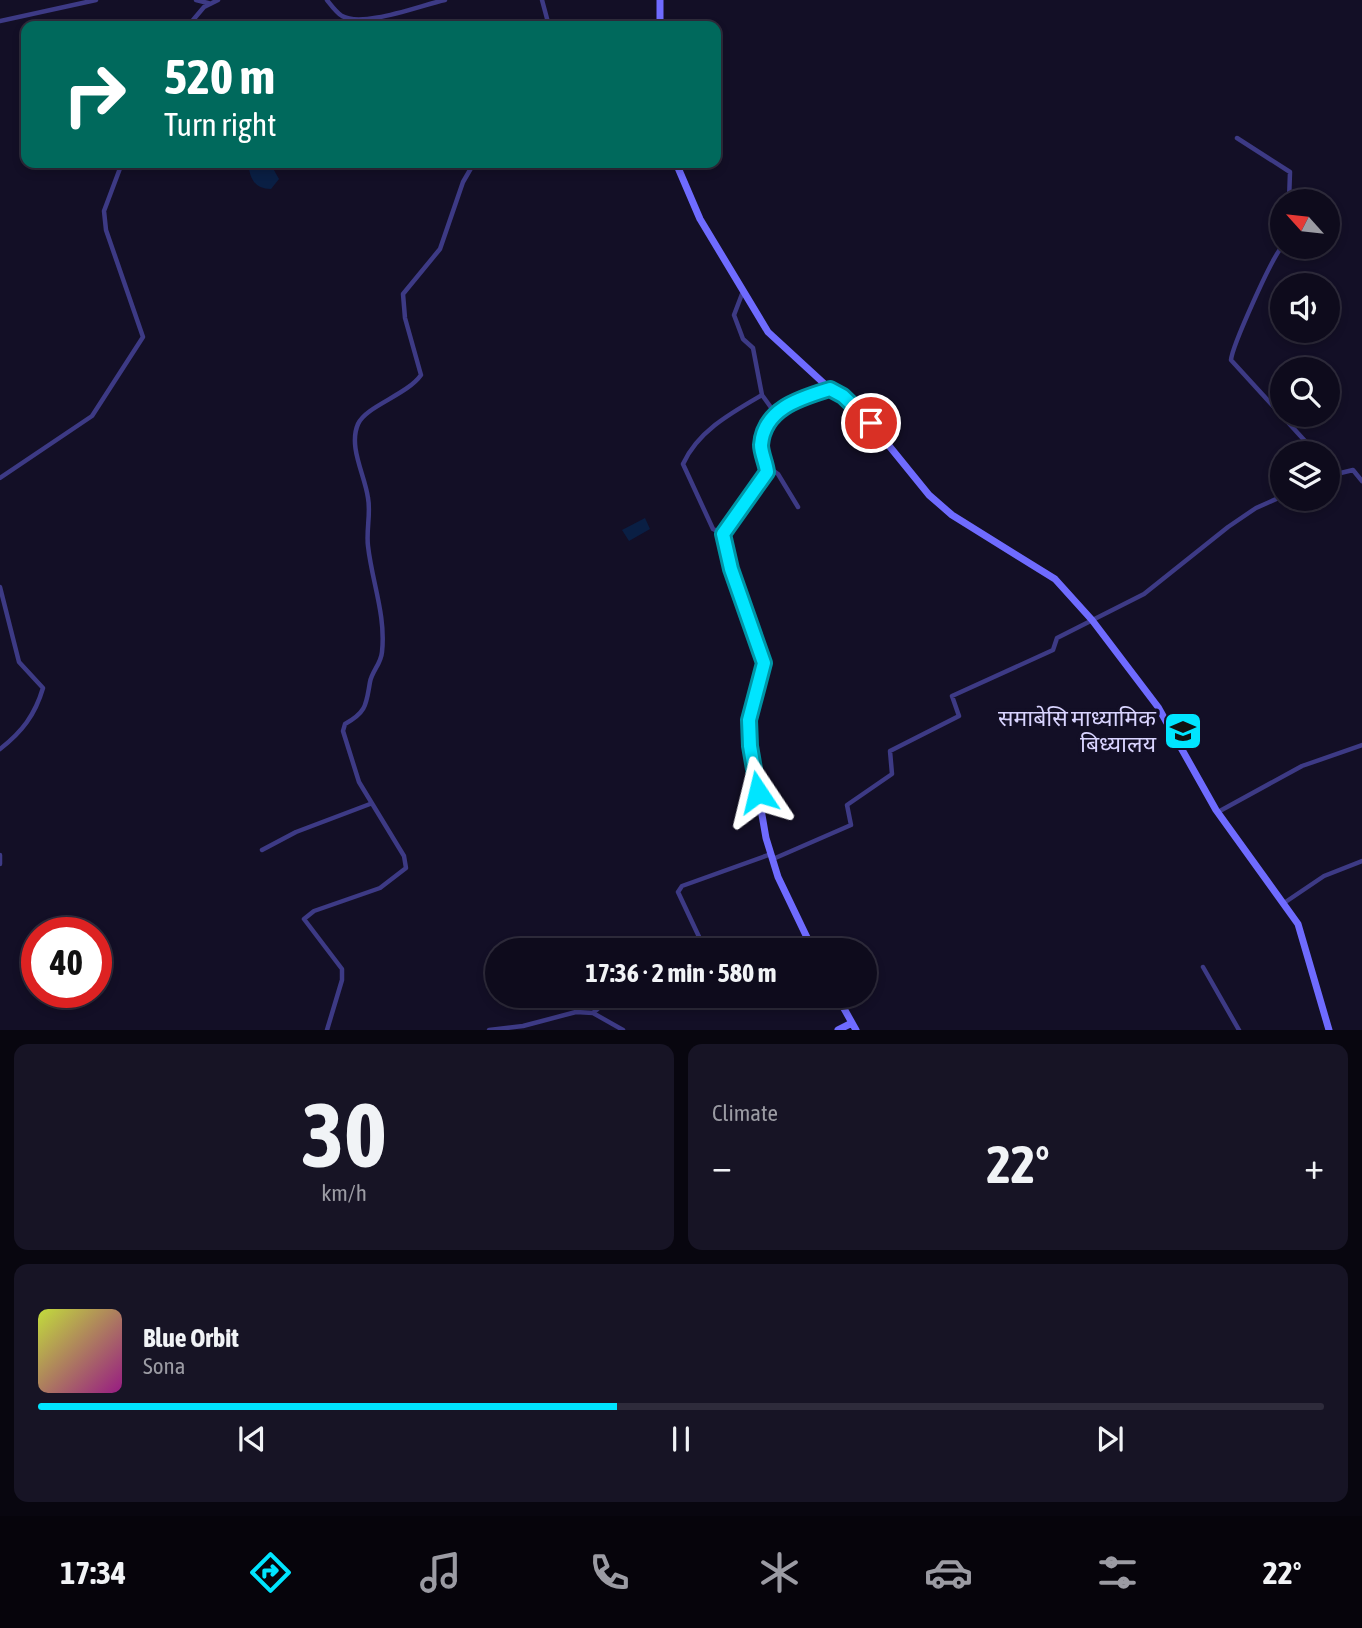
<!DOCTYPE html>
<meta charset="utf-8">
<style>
body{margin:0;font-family:"Asap Condensed","Noto Sans Devanagari",sans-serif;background:#171425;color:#f1f3f6;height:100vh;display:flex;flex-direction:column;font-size:26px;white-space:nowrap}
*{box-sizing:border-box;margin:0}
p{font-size:23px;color:#9b9ba3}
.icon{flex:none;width:38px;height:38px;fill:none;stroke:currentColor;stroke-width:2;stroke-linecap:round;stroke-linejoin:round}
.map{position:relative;height:1030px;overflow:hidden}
.details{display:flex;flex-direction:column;gap:14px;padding:14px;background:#08060f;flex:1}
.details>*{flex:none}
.top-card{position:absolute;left:21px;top:21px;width:700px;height:147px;border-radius:14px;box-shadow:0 4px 10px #0003,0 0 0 2px #2e2b3b;background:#00695c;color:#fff;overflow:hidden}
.needle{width:46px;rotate:297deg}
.buttons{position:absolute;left:1270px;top:189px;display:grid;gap:14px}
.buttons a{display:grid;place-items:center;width:70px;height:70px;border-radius:50%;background:#0e0b1c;box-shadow:0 4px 10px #0003,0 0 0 2px #2e2b3b;font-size:35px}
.speed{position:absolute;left:21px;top:917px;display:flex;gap:14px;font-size:35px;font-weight:700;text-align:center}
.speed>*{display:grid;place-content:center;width:91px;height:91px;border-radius:50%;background:#0e0b1c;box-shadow:0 4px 10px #0003,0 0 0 2px #2e2b3b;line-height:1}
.speed .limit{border:10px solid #d22;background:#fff;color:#111}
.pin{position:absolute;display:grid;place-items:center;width:60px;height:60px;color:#fff;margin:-30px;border:4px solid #fff;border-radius:50%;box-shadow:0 2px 7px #0007}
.me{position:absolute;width:77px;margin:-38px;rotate:350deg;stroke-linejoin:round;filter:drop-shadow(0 0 5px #0008)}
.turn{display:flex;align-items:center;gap:24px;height:147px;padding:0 28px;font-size:32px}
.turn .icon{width:91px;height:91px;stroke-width:2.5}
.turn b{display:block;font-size:49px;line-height:60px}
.big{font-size:52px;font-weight:700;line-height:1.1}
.details .card{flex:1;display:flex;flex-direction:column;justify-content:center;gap:10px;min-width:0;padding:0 24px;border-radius:14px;background:#171425}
.details .dial{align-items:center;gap:0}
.dial b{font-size:91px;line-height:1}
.song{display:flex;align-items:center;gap:21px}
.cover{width:84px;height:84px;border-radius:10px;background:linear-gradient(135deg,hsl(70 70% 55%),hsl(310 70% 35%))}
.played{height:7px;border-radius:4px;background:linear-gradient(90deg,#00e5ff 45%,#2e2b3b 45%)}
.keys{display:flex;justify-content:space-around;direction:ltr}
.heat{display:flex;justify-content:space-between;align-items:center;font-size:38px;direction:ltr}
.details .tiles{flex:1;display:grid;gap:14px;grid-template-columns:1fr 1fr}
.card:last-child{grid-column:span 2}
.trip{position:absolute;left:485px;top:938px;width:392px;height:70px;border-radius:35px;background:#0e0b1c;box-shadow:0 4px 10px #0003,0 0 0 2px #2e2b3b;font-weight:700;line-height:70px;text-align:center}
.tabs{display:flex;height:112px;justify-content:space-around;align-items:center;background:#06040b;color:#9b9ba3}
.tabs .icon{width:49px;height:49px}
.tabs .active{color:#00e5ff}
.tabs b{font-size:32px;color:#f1f3f6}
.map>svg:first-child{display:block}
.water{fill:#0a1f44}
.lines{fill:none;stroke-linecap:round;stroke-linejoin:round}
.street{stroke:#3d3a85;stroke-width:4.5}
.secondary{stroke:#6f6bff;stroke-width:7}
.route-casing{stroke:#0095a6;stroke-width:18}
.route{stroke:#00e5ff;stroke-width:12}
.labels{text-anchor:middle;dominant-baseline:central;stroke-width:7;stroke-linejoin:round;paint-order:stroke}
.poi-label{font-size:23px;fill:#d9d4ff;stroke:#130f26;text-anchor:end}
</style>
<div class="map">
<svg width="1362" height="1030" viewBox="0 0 1362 1030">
<rect width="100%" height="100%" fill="#130f26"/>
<path class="water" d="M248,163H270L279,179L271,189C254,189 250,178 248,163Z
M645,518L650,529L629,541L622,530Z"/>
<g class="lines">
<path class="street" d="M196,0L208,3
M327,0C331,5 336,12 342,16C363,28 421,5 445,0
M542,0L549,26
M0,21L96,0
M188,26L204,7L218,0
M1237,138L1290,172L1289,201
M1283,246C1273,254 1232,347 1231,360L1316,453
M742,294L734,315L743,339L753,348L762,395L775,413
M767,466L778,474L798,507
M1328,467L1334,473
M1328,476L1353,470L1362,481
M0,478L92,416L143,337L106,230L104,211L122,163
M723,534L713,529L683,464C698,431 731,413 762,395
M725,550L723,534L767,472C766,463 761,454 761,445C764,408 800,398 829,389
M0,587L19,662L43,688C35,715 22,732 0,749
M1218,812L1302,766L1362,745
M262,850L296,832L370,804
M0,855V864
M773,859L851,825L847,805L892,774L890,751L959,716L952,696L1053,650L1057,638L1144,594L1228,527L1256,508L1283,496
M1284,903L1324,876L1362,861
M697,950L701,946V941L678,892L682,886L771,854
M1203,967L1239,1030
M593,1013L612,996
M327,1030L342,980V969L304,919L314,911L380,888L406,868L404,856L359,782L343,731L345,724C367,712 366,704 370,682C372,671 381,664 382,652C386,615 372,582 368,546C366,530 371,513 368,498C365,475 348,447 358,424C366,406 407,395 421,375L405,318L403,294L440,249L463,182L474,163
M489,1030L523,1026L576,1012L593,1013L623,1030"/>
<path class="secondary" d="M660,0V26
M676,163L700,219L768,332L830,389L860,410L929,495L952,515L1055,579L1092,620L1158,707L1216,810L1298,924L1329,1030
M725,551L764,663L749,720L750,746L766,838L778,877L813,950
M837,996L856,1030
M838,1030L852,1023"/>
</g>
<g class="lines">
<defs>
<path id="route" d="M758,792L750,746L749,720L764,663L731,569L723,534L767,472C766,463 761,453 761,445C764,408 801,398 830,389L843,396L871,423"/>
</defs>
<use href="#route" class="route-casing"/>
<use href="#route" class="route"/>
</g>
<defs>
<symbol id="school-square" viewBox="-11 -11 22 22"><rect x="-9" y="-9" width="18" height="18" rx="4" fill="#00e5ff" stroke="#130f26"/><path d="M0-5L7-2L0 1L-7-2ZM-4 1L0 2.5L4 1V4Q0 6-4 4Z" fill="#111"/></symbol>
</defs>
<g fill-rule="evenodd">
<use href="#school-square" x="1161" y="709" width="44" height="44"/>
</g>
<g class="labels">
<g class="poi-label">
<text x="1156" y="718">समाबेसि माध्यामिक<tspan x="1156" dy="26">बिध्यालय</tspan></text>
</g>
</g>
</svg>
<div class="buttons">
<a><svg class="needle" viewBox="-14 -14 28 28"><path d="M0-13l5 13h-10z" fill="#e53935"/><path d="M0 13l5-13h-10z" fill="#9b9ba3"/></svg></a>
<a><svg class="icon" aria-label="sound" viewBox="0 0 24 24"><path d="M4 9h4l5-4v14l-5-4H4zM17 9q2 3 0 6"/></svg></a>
<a><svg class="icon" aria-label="search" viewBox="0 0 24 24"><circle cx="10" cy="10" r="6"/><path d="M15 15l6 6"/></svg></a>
<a><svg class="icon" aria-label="layers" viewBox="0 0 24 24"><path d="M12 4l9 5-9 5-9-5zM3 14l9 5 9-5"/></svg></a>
</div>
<div class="speed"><div class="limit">40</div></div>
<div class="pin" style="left:871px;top:423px;background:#d93025"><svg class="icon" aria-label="arrive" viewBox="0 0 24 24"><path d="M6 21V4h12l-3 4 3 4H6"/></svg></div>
<svg class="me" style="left:758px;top:792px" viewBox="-20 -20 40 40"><path d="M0-17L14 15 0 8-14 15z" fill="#00e5ff" stroke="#fff" stroke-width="4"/></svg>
<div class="trip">17:36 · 2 min · 580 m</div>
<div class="top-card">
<div class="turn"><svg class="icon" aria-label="right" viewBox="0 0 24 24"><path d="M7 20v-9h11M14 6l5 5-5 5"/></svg><div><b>520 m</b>Turn right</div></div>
</div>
</div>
<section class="details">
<div class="tiles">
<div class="card dial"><b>30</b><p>km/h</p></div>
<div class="card"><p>Climate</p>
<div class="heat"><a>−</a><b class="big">22°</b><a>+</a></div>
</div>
<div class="card">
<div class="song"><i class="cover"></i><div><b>Blue Orbit</b><p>Sona</p></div></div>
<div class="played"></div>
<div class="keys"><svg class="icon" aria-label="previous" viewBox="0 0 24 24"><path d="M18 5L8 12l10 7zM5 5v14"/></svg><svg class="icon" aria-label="pause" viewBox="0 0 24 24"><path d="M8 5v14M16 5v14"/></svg><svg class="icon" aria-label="next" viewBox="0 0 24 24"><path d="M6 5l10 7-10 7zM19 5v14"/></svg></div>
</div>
</div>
</section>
<nav class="tabs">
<b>17:34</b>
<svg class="icon active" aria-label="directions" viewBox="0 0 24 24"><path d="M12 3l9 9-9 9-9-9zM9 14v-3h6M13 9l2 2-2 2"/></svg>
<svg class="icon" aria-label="music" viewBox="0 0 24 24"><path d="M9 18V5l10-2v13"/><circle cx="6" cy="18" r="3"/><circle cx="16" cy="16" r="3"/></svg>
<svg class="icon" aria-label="phone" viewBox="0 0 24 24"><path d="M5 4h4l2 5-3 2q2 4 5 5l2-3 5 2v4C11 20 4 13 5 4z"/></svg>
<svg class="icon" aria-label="climate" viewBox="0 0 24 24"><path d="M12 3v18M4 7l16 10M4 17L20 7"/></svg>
<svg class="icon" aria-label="car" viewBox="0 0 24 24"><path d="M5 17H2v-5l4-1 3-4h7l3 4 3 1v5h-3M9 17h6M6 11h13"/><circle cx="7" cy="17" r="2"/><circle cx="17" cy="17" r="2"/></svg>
<svg class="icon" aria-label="filters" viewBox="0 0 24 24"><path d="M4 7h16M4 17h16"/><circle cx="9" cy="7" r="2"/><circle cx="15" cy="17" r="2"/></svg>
<b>22°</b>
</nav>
